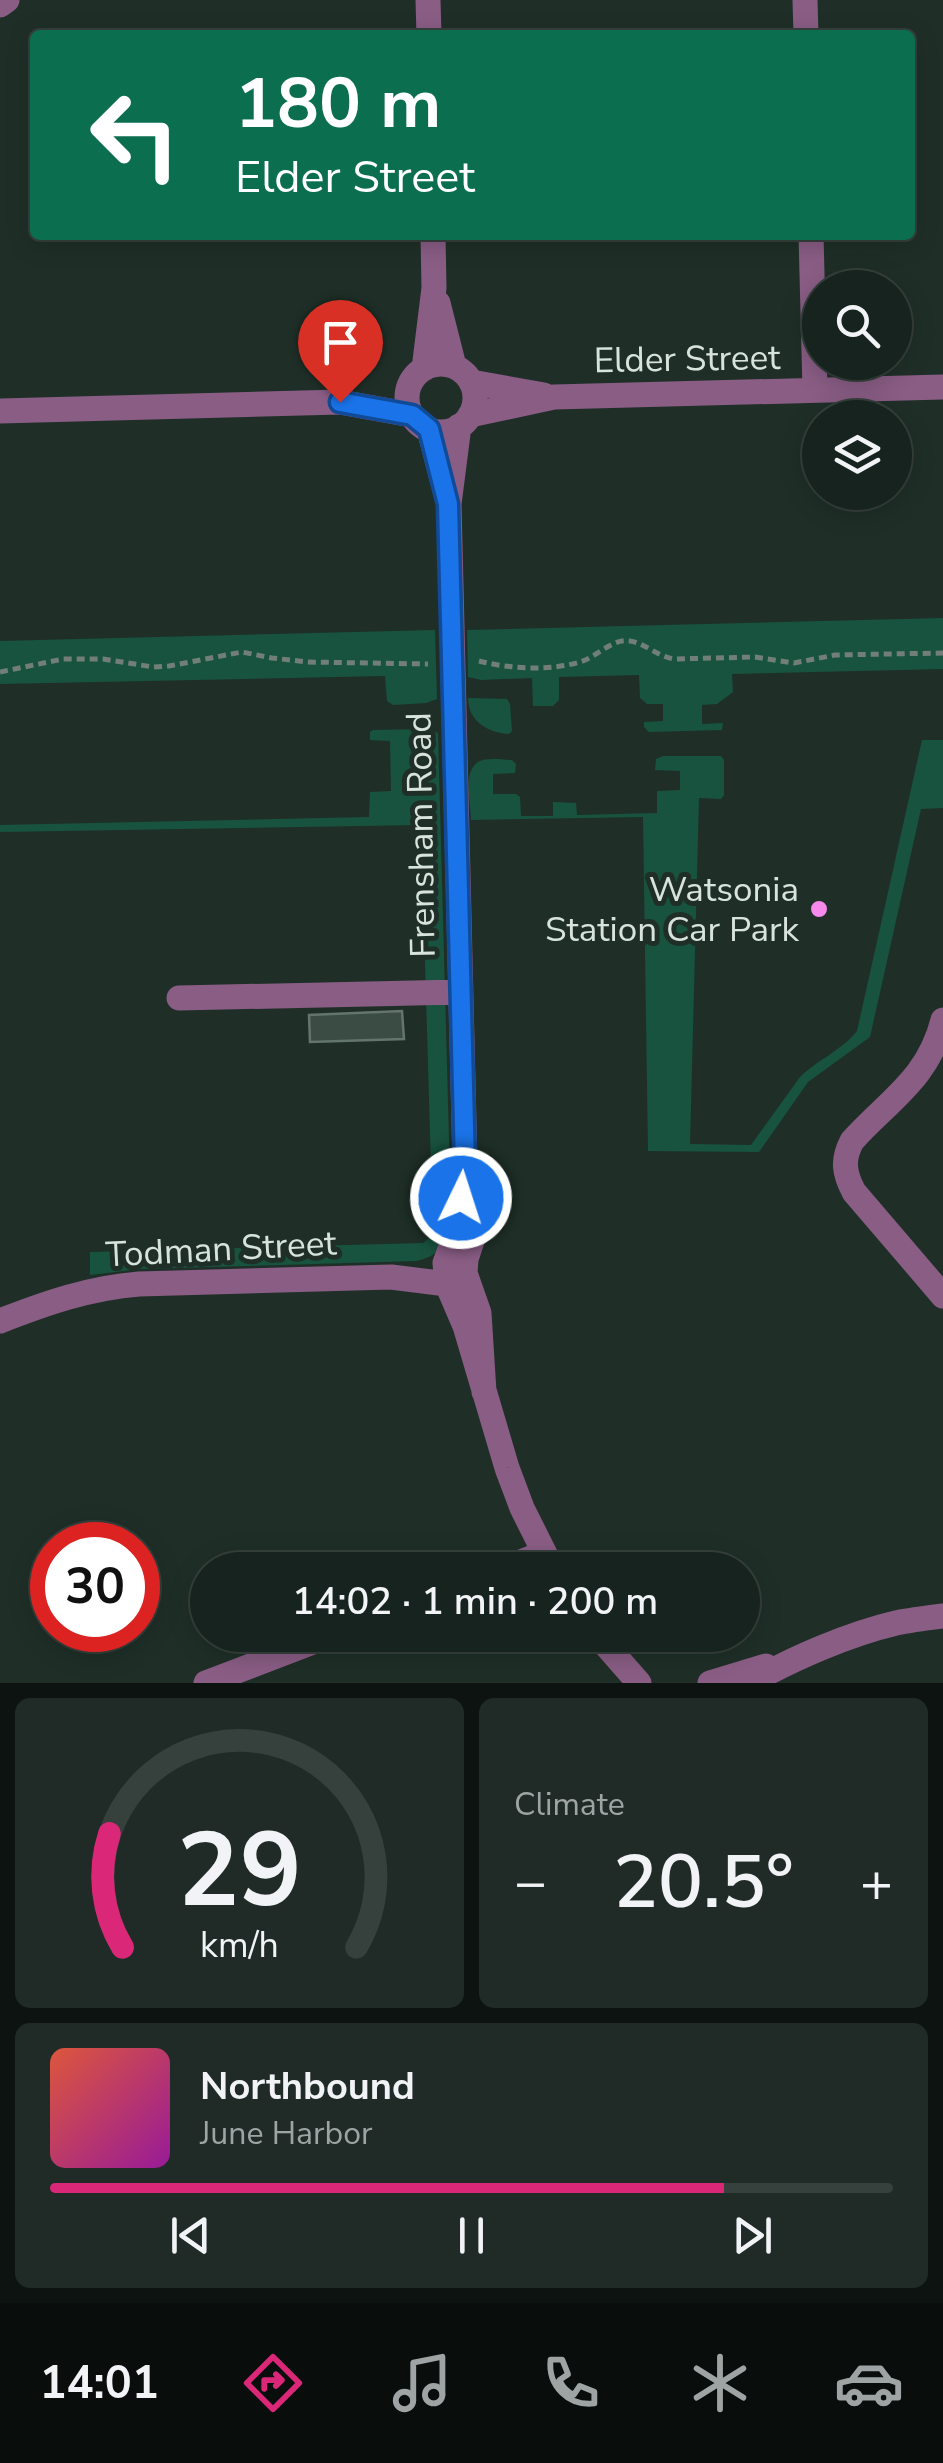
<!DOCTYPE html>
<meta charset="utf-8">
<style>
body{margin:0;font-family:"Nunito Sans",sans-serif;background:#202b27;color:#f1f3f6;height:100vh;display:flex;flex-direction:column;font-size:38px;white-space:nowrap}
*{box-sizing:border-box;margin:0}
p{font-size:32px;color:#9ea4a4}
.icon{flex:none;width:55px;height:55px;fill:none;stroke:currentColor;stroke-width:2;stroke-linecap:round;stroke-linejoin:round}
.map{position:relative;height:1683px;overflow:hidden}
.drawer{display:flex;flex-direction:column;gap:15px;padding:15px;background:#0d1310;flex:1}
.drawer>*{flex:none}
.guide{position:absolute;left:30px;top:30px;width:885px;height:210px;border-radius:10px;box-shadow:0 5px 25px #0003,0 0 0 2px #36403c;background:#0b6e4f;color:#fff;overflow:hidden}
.buttons{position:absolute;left:802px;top:270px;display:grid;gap:20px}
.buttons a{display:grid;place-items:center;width:110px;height:110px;border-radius:50%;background:#17231e;box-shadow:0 5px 25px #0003,0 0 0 2px #36403c;font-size:50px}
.speed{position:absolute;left:30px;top:1522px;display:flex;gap:20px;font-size:50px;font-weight:700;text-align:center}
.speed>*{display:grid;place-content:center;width:130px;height:130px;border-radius:50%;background:#17231e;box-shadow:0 5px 25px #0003,0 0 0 2px #36403c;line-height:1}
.speed .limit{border:15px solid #d22;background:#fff;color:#111}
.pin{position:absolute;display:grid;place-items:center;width:85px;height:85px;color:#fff;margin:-102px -42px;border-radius:50% 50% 50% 0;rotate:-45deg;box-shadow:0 0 10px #0007}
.pin .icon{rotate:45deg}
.me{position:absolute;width:110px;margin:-55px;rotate:4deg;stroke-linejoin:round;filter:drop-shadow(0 0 8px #0008)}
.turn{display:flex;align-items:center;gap:35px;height:210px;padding:0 40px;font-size:45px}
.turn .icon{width:130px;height:130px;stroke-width:2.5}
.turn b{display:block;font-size:70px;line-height:85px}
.big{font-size:75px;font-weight:600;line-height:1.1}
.drawer .tile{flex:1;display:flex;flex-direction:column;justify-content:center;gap:15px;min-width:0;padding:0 35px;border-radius:15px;background:#202b27}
.drawer .dial{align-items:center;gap:0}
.dial svg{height:260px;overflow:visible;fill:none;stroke:#36403c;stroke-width:7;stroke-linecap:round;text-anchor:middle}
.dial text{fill:#f1f3f6;stroke:none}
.song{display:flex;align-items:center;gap:30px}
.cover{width:120px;height:120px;border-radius:15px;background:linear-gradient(135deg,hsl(10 70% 55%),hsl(300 70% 35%))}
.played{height:10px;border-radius:5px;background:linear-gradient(90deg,#db2777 80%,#36403c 80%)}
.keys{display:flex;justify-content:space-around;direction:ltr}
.heat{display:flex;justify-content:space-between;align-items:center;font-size:55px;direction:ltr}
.drawer .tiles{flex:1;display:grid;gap:15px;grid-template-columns:1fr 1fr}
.tile:last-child{grid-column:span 2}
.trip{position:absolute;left:190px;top:1552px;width:570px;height:100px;border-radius:50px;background:#17231e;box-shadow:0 5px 25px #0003,0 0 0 2px #36403c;font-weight:600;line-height:100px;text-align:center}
.tab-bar{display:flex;height:160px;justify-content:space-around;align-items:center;background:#090e0c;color:#9ea4a4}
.tab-bar .icon{width:70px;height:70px}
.tab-bar .on{color:#db2777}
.tab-bar b{font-size:45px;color:#f1f3f6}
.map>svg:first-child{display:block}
.green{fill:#18533f}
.building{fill:#3b4c44;stroke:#64756d;stroke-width:2.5}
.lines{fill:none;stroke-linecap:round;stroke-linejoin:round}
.path{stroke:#727f79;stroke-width:5;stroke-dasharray:8 5;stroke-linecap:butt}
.minor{stroke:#8a5d85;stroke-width:25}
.route-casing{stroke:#114b97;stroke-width:25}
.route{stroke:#1a73e8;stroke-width:18}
.poi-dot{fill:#f788ec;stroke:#1f2f28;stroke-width:4}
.labels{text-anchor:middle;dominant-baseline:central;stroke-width:10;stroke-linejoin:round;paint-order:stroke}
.street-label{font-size:35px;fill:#d8e2de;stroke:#1f2f28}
.poi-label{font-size:35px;fill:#d8e2de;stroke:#1f2f28;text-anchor:end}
</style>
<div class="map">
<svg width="943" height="1683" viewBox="0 0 943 1683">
<rect width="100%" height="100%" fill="#1f2f28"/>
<path class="green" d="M943,618V669L732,674L733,692L717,704L702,705V724L723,723L722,730L649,732L644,727V722L663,721V704H647L640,698L639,675L559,677V700L553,706H533L532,678L481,680L468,677L467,630Z
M435,630L437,699L426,703L393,705L387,701L385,676L0,684V641Z
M468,698L507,699L510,704L512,731L509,734C488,733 468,721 468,698Z
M427,729L438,733L451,1214C444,1240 445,1255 416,1261L140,1269L90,1275V1252L423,1243L433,1235L421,825L0,832V825L369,817L370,792L391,791L390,741L370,740V732L373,730Z
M922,740H943V808L921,809L870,1037L808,1082L759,1152L648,1151L643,817L471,820C471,805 462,772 478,762C487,757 502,760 512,760L516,764L515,773L493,774V794H516L520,797L521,816H553V802L576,803L577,815L657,813V791L680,790V771L655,770L656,759L663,756H721L724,760V795L721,799L699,798L690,1144L751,1145L800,1077C817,1060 841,1051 857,1031Z"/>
<path class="building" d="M402,1011L404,1039L310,1042L309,1015Z"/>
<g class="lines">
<path class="path" d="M479,661C510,669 549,671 580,662C597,657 612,638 630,641C644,643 657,656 674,659L755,657L794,663L835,655L943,653
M0,672L63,659H103L153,667L169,666L242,652L272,658L308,662L428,664"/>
<path class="minor" d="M428,0L429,35
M805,0L806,35
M0,5L7,0
M811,235L815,390
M438,303L454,366
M407 398a34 34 0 1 1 68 0a34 34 0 1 1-68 0Z
M424,369L434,288L433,235
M471,382L544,395
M0,411L340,402L412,415
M470,415L554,397L943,387
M459,426L449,504L465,1164L473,1214V1238L466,1259L465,1273L479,1313L484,1392
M429,429L446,494
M179,998L460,992
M943,1020C928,1079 890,1099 852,1141C842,1160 844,1173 854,1192L943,1296
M459,1214L457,1231L445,1263L447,1284L465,1326L507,1468L522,1508L553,1570
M0,1321C46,1303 89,1288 139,1284L391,1277L447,1284L465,1273
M500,1570L544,1553
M597,1635L639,1683
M206,1683L331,1635
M710,1683L766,1666
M750,1683C791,1659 849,1634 896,1623C911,1620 927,1618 943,1616"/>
</g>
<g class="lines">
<defs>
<path id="route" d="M340,402L412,415L429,429L448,504L465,1164L461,1198"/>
</defs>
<use href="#route" class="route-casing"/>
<use href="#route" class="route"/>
</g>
<circle class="poi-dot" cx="819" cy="909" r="10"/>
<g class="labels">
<g class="street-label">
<text transform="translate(687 359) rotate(-1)">Elder Street</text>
<text transform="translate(421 835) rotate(-91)">Frensham Road</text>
<text transform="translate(221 1249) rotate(-3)">Todman Street</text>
</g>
<g class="poi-label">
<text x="799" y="889">Watsonia<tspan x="799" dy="40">Station Car Park</tspan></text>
</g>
</g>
</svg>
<div class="buttons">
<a><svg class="icon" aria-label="search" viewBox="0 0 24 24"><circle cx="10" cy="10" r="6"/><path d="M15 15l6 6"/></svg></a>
<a><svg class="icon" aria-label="layers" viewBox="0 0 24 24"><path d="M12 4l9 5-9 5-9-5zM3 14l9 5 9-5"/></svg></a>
</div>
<div class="speed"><div class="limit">30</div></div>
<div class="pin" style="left:340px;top:402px;background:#d93025"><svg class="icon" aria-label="arrive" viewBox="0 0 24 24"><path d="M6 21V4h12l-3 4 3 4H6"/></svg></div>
<svg class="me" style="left:461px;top:1198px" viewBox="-20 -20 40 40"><circle r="17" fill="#1a73e8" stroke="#fff" stroke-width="3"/><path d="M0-11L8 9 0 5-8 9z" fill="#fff"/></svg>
<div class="trip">14:02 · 1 min · 200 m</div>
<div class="guide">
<div class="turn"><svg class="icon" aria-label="left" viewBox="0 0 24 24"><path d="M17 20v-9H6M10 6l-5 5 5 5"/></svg><div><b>180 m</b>Elder Street</div></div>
</div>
</div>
<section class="drawer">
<div class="tiles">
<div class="tile dial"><svg viewBox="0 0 100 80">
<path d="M14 69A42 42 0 1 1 86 69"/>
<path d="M14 69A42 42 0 0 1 10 34" stroke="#db2777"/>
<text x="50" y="56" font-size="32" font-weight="700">29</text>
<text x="50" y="72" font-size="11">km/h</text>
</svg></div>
<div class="tile"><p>Climate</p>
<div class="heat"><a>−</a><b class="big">20.5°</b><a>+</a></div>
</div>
<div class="tile">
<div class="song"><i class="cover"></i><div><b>Northbound</b><p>June Harbor</p></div></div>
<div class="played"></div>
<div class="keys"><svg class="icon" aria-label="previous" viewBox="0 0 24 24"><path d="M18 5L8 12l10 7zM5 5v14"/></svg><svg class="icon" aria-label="pause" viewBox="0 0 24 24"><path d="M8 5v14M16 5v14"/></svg><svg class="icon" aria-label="next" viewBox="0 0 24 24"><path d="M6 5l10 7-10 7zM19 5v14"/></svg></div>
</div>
</div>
</section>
<nav class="tab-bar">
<b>14:01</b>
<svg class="icon on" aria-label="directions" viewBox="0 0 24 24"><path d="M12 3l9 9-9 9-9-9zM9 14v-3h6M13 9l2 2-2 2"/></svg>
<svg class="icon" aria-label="music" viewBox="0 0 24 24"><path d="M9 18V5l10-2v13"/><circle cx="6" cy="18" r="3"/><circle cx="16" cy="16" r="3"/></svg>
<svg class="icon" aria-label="phone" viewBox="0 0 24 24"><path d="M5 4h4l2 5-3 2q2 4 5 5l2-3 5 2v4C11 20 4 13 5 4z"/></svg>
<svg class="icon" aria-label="climate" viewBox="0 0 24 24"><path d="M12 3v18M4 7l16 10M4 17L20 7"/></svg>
<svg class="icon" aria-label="car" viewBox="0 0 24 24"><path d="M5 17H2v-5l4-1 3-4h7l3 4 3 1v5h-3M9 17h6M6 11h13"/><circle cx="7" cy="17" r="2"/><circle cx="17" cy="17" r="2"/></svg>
</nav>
